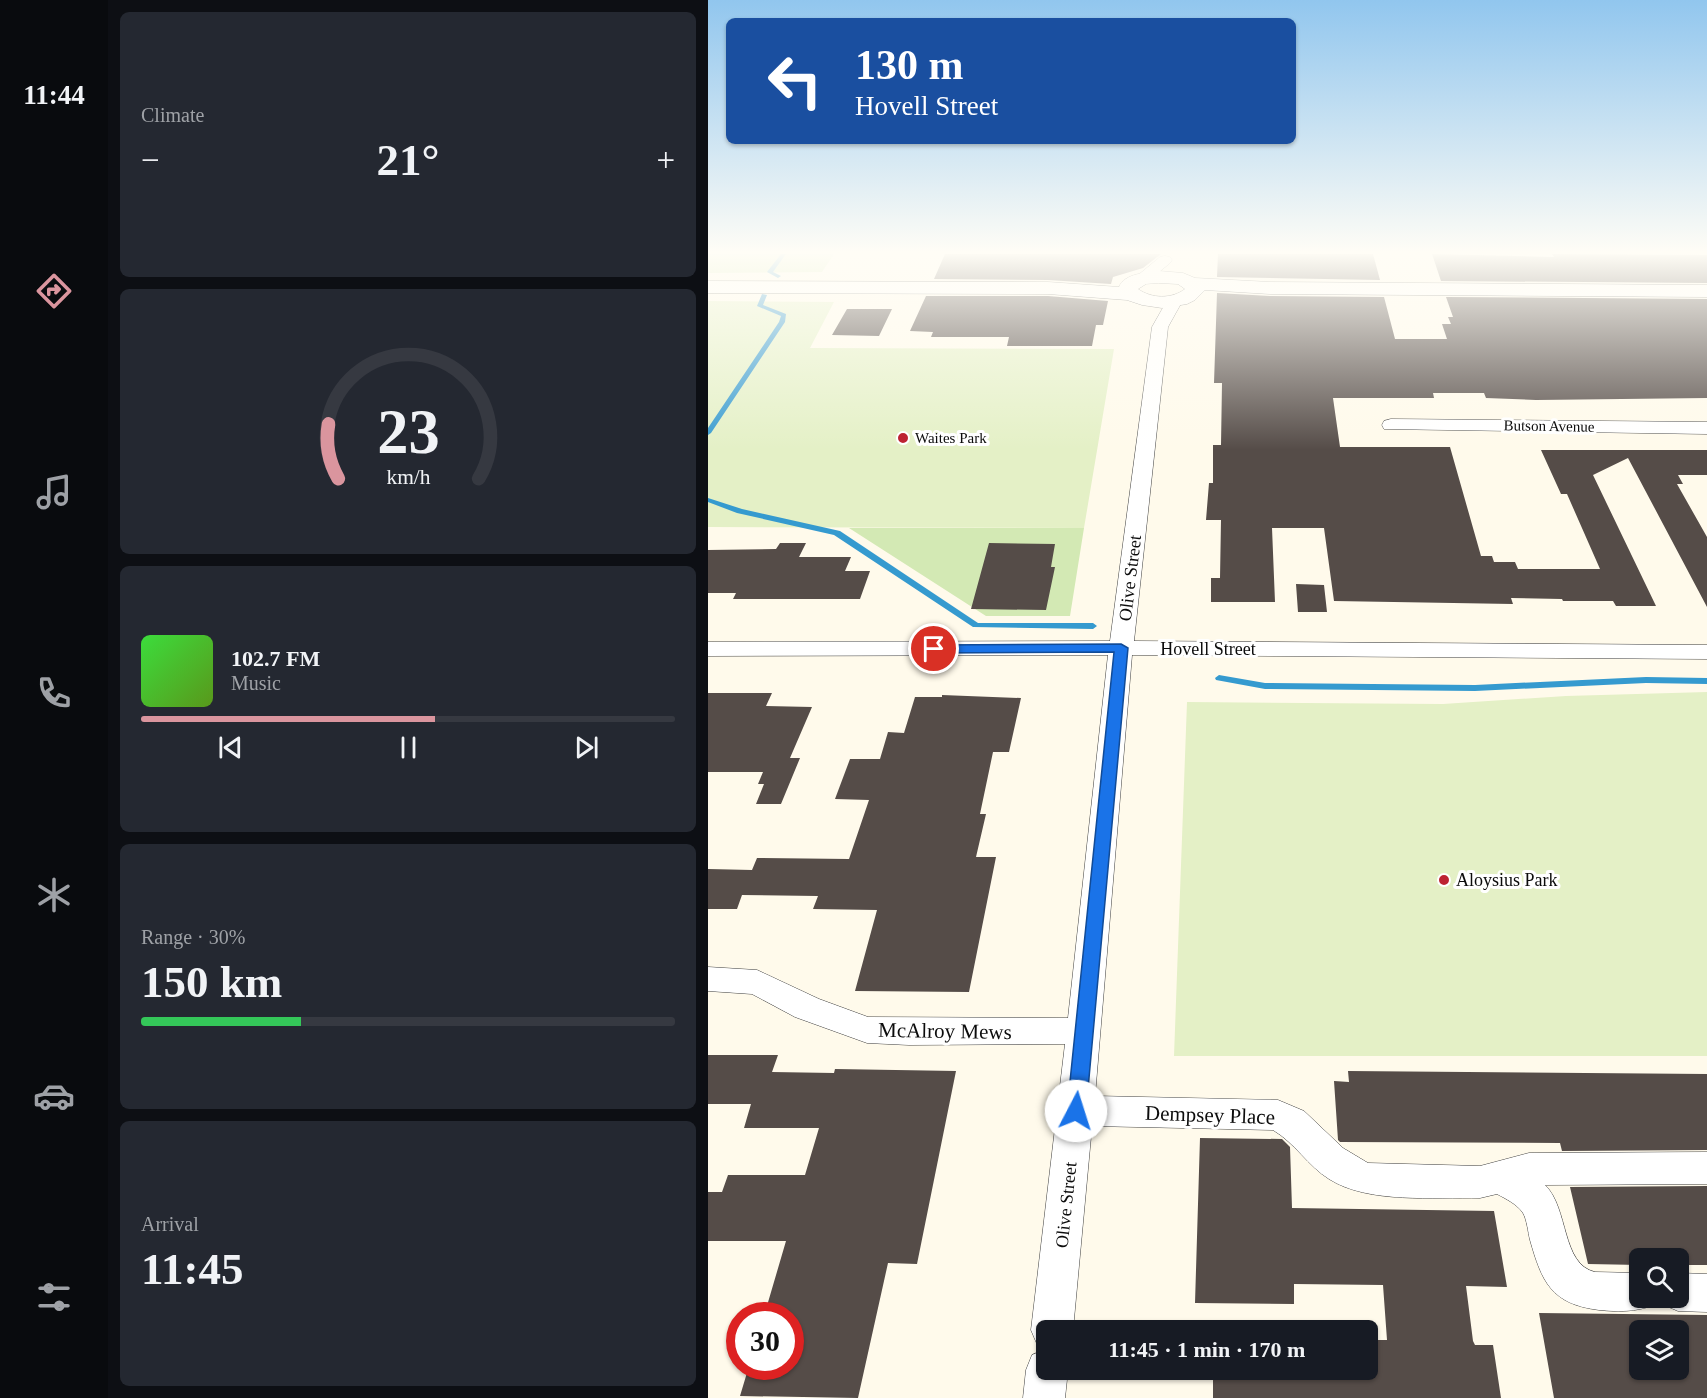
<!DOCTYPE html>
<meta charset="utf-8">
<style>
body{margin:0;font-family:"Times New Roman",serif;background:#242831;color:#f1f3f6;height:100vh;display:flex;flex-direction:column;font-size:22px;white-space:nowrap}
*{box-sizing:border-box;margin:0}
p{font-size:20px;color:#9ea1a6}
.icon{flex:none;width:33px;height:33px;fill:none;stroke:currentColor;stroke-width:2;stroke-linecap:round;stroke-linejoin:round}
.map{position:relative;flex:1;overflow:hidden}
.side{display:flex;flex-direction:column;gap:12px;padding:12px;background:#0d0f14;width:600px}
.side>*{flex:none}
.banner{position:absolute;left:18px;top:18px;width:570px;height:126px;border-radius:9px;box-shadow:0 2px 4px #0004;background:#1a4fa0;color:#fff;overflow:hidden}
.fabs{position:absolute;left:921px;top:1248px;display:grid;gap:12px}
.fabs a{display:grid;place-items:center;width:60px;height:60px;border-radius:9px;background:#171b24;box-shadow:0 2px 4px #0004;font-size:30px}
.speed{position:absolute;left:18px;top:1302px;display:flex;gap:12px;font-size:30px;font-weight:700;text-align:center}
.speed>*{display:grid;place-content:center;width:78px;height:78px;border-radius:50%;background:#171b24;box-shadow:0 2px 4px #0004;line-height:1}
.speed .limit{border:9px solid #d22;background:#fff;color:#111}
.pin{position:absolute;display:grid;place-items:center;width:51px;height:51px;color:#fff;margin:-26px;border:3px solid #fff;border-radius:50%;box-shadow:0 2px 6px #0007}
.me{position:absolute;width:66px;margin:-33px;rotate:5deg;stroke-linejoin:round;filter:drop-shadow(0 0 4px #0008)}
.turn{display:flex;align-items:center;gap:21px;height:126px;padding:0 30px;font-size:27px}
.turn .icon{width:78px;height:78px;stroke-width:2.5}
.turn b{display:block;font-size:42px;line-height:51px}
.big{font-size:45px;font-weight:700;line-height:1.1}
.side .card{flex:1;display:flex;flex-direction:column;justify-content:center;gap:9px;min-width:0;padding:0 21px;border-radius:9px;background:#242831}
.side .dial{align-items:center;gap:0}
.dial svg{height:156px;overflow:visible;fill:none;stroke:#363941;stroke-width:7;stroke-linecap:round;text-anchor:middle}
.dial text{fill:#f1f3f6;stroke:none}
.song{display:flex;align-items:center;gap:18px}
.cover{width:72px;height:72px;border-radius:9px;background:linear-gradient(135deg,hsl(120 70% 55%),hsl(90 70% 35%))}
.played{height:6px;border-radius:3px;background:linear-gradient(90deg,#da959e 55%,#363941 55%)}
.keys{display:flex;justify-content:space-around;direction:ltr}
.heat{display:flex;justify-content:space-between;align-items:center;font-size:33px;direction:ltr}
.charge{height:9px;border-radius:4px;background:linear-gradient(90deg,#34c759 30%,#363941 0)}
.trip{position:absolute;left:328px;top:1320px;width:342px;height:60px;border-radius:9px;background:#171b24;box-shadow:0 2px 4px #0004;font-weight:700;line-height:60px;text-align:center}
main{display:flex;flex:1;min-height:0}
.dock{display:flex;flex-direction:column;width:108px;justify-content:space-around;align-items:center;background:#090b0e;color:#9ea1a6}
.dock .icon{width:42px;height:42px}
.dock .current{color:#da959e}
.dock b{font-size:27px;color:#f1f3f6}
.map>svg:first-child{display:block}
.green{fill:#d3e9b4}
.pitch{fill:#e4f0c6}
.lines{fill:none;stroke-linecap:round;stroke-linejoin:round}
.stream{fill:#359acf;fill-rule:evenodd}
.building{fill:#554c48;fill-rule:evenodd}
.minor-casing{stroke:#3f3f3f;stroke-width:1}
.tertiary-casing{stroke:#3f3f3f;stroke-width:1}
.minor{fill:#fff;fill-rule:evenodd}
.tertiary{fill:#fff;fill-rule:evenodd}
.route{fill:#1a73e8;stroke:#114b97;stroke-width:1.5}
.poi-dot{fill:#bd2232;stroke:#fff;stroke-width:2}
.labels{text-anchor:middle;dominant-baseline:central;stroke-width:6;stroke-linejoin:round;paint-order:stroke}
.far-street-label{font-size:15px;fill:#0c0c0c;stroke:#fff}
.far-poi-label{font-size:15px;fill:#0c0c0c;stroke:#fff;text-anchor:start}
.street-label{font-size:18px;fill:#0c0c0c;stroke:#fff}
.poi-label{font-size:18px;fill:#0c0c0c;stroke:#fff;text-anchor:start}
.near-street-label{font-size:21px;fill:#0c0c0c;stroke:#fff}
</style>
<main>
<nav class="dock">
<b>11:44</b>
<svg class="icon current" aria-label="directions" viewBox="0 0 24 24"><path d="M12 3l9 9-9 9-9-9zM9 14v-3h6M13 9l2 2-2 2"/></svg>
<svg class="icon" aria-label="music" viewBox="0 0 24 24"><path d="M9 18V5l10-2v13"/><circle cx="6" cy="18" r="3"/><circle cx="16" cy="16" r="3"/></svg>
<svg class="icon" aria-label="phone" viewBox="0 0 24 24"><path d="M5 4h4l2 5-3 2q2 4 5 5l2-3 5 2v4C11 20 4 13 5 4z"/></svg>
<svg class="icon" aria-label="climate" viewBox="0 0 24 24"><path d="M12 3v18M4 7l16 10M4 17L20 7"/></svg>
<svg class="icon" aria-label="car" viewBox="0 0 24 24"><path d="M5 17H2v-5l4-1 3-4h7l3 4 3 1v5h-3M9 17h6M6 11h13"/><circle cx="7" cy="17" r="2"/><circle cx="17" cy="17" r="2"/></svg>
<svg class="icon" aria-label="filters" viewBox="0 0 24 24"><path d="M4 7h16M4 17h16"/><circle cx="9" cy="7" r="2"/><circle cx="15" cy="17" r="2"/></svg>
</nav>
<section class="side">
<div class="card"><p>Climate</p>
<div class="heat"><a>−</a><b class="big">21°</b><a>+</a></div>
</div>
<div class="card dial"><svg viewBox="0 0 100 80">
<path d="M14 69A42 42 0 1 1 86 69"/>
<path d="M14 69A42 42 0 0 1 9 41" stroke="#da959e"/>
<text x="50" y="56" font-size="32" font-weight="700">23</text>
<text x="50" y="72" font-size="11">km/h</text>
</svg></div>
<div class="card">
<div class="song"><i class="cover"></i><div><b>102.7 FM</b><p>Music</p></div></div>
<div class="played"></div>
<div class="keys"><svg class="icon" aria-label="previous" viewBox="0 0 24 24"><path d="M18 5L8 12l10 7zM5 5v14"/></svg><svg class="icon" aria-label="pause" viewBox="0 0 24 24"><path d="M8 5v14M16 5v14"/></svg><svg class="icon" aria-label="next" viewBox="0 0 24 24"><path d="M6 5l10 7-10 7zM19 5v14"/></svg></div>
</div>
<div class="card"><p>Range · 30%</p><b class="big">150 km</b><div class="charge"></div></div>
<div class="card"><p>Arrival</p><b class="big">11:45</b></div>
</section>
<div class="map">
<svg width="999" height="1398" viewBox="0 0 999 1398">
<rect width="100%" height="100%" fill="#fffaeb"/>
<path class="green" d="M0,254H126L114,272L0,273Z
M141,528H376L362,616H278Z"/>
<path class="pitch" d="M0,301L126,302L102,348L406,349L376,528L0,527Z
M999,692V1056H466L479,702L735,704L858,696Z"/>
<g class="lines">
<path class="stream" d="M73,254H78L65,272L73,276L70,278L59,272Z
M54,294L59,295L55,305L78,314L77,322L3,433L0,435V428L71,322L73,316L49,306Z
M0,498L34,509L132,531L270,623H385L389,626L385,629L265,627L126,535L29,513L0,502Z
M511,675L557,683L767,685L938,677L999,678V684L938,683L767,691L557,689L508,680L507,678Z"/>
</g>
<path class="building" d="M237,254H453L435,268L405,277L403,284L340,280L226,279Z
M510,254H665L672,280L509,277Z
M724,254L846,257L844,254L999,255V283L733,281Z
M509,293L562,296L676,297L687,339H739L734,324H743L740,317H745L738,297L999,299V398L828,400L778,398L776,393H725L726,398H625L632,447H742L773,556H784L786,562H807L810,569H892L859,494H853L833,450H999V475H970L975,484H969L999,537V607L920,458L885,475L948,606H908L905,601H855L854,599L803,598L805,604L626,601L616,528H564L567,602H503V578H512L513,520H498L501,483H505V445H513L514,383H506Z
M218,296H340L400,301L395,325H388L384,346H299L301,337H223L225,332L202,331Z
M139,309H184L171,336L124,335Z
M72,543H98L91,557H143L137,571H162L152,599H25L28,593H0V550L68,549Z
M281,543L347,544L343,567H347L338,610L263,609Z
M588,584L616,585L619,612H590Z
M0,693H64L58,706L104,707L82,758H92L73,804H48L56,784H50L55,772H0Z
M234,695L313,698L301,752H285L272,814H278L268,857H288L261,992L147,991L169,910L105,909L110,896L34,895L29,909H0V869L44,870L49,858L141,859L161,800L127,799L142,759H172L180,732L196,733L207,697H234Z
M0,1055H70L64,1072L126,1073L127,1069L248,1071L209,1264L180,1263L150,1398L32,1396L41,1366H82V1316H56L78,1241H0V1192H14L20,1175H97L111,1128H36L43,1104H0Z
M640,1071L999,1074V1150L854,1151L852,1143L632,1142L630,1140L626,1081L641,1082Z
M492,1138L574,1139L582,1147L584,1208L786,1211L799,1287L758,1286L765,1341L767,1345H785L793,1398H505V1370H660V1340H679L675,1285L586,1284V1304L487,1303Z
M999,1186V1265H970V1258H932V1265L880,1264L862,1187Z
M831,1313L999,1315V1398H846ZM932,1330H970V1370H932Z"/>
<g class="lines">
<defs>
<path id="minor" d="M457,256L462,257L464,260L462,263L439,282H429L426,279L429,276L452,257Z
M467,295L475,300L460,327L426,641L999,645V659L424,655L387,1096L570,1100L596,1111L635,1148L660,1163L772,1166L821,1153L999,1152V1184L837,1185C861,1208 853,1264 887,1272L932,1273V1298H950L946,1305C928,1312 910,1312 891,1310C843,1304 834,1282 822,1240C820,1232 819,1220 815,1213C809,1204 798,1199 789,1194L772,1198C727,1197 660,1204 621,1179C600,1166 587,1143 565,1130L384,1126L365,1330H339V1348L329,1344L323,1330L357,1044L201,1045L159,1043L87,1017L44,994L0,991V967L49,970L111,999L160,1017L360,1018L400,655L0,656V642L402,641L444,327L461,297Z
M683,419L999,422V434L676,429L674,425L676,421Z
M970,1273L999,1274V1312L970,1311L956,1305L952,1298H970Z
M339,1349V1370H360L357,1398H315L318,1370L324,1355Z"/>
<path id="tertiary" d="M451,271L475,273L487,278L562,282L999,285V297L562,294L497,290L487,300L479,304L454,308L434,305L419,300L340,294L0,293V281L340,282L411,287C417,273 438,273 451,271ZM451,283L470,284L477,289C464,299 444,299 430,289L438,284Z"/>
</defs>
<use href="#minor" class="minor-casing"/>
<use href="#tertiary" class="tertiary-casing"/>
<use href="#minor" class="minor"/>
<use href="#tertiary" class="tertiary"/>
</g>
<linearGradient id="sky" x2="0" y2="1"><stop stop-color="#91c6ee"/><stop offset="0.56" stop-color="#fffdf6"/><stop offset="1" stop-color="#fffdf6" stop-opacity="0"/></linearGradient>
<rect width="999" height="450" fill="url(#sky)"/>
<path class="route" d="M413,644L420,648L378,1111L375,1117L368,1119L361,1117L359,1111L406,652L226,653L220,649L226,645Z"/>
<g class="poi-dot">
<circle cx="195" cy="438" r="6"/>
<circle cx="736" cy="880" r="6"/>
</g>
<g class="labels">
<g class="far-street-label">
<text transform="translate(841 426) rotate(1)">Butson Avenue</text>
</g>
<g class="far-poi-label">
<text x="207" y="438">Waites Park</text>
</g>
<g class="street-label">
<text transform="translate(422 578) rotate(-83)">Olive Street</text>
<text x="500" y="649">Hovell Street</text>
<text transform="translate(358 1205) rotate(-84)">Olive Street</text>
</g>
<g class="poi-label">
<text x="748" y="880">Aloysius Park</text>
</g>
<g class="near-street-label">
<text transform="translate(237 1031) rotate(1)">McAlroy Mews</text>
<text transform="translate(502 1115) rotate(2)">Dempsey Place</text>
</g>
</g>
</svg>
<div class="fabs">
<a><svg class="icon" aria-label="search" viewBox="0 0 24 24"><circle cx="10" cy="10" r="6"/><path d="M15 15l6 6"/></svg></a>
<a><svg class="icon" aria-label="layers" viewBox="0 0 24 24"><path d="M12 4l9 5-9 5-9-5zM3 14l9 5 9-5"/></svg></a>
</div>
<div class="speed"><div class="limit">30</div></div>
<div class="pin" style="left:226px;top:649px;background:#d93025"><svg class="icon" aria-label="arrive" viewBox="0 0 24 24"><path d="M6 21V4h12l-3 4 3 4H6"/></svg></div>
<svg class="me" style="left:368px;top:1111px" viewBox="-20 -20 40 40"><circle r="19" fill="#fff"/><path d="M0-13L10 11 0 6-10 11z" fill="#1a73e8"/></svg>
<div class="trip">11:45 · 1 min · 170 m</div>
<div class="banner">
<div class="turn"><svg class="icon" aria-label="left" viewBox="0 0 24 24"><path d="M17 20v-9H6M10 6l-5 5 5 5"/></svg><div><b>130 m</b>Hovell Street</div></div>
</div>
</div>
</main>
